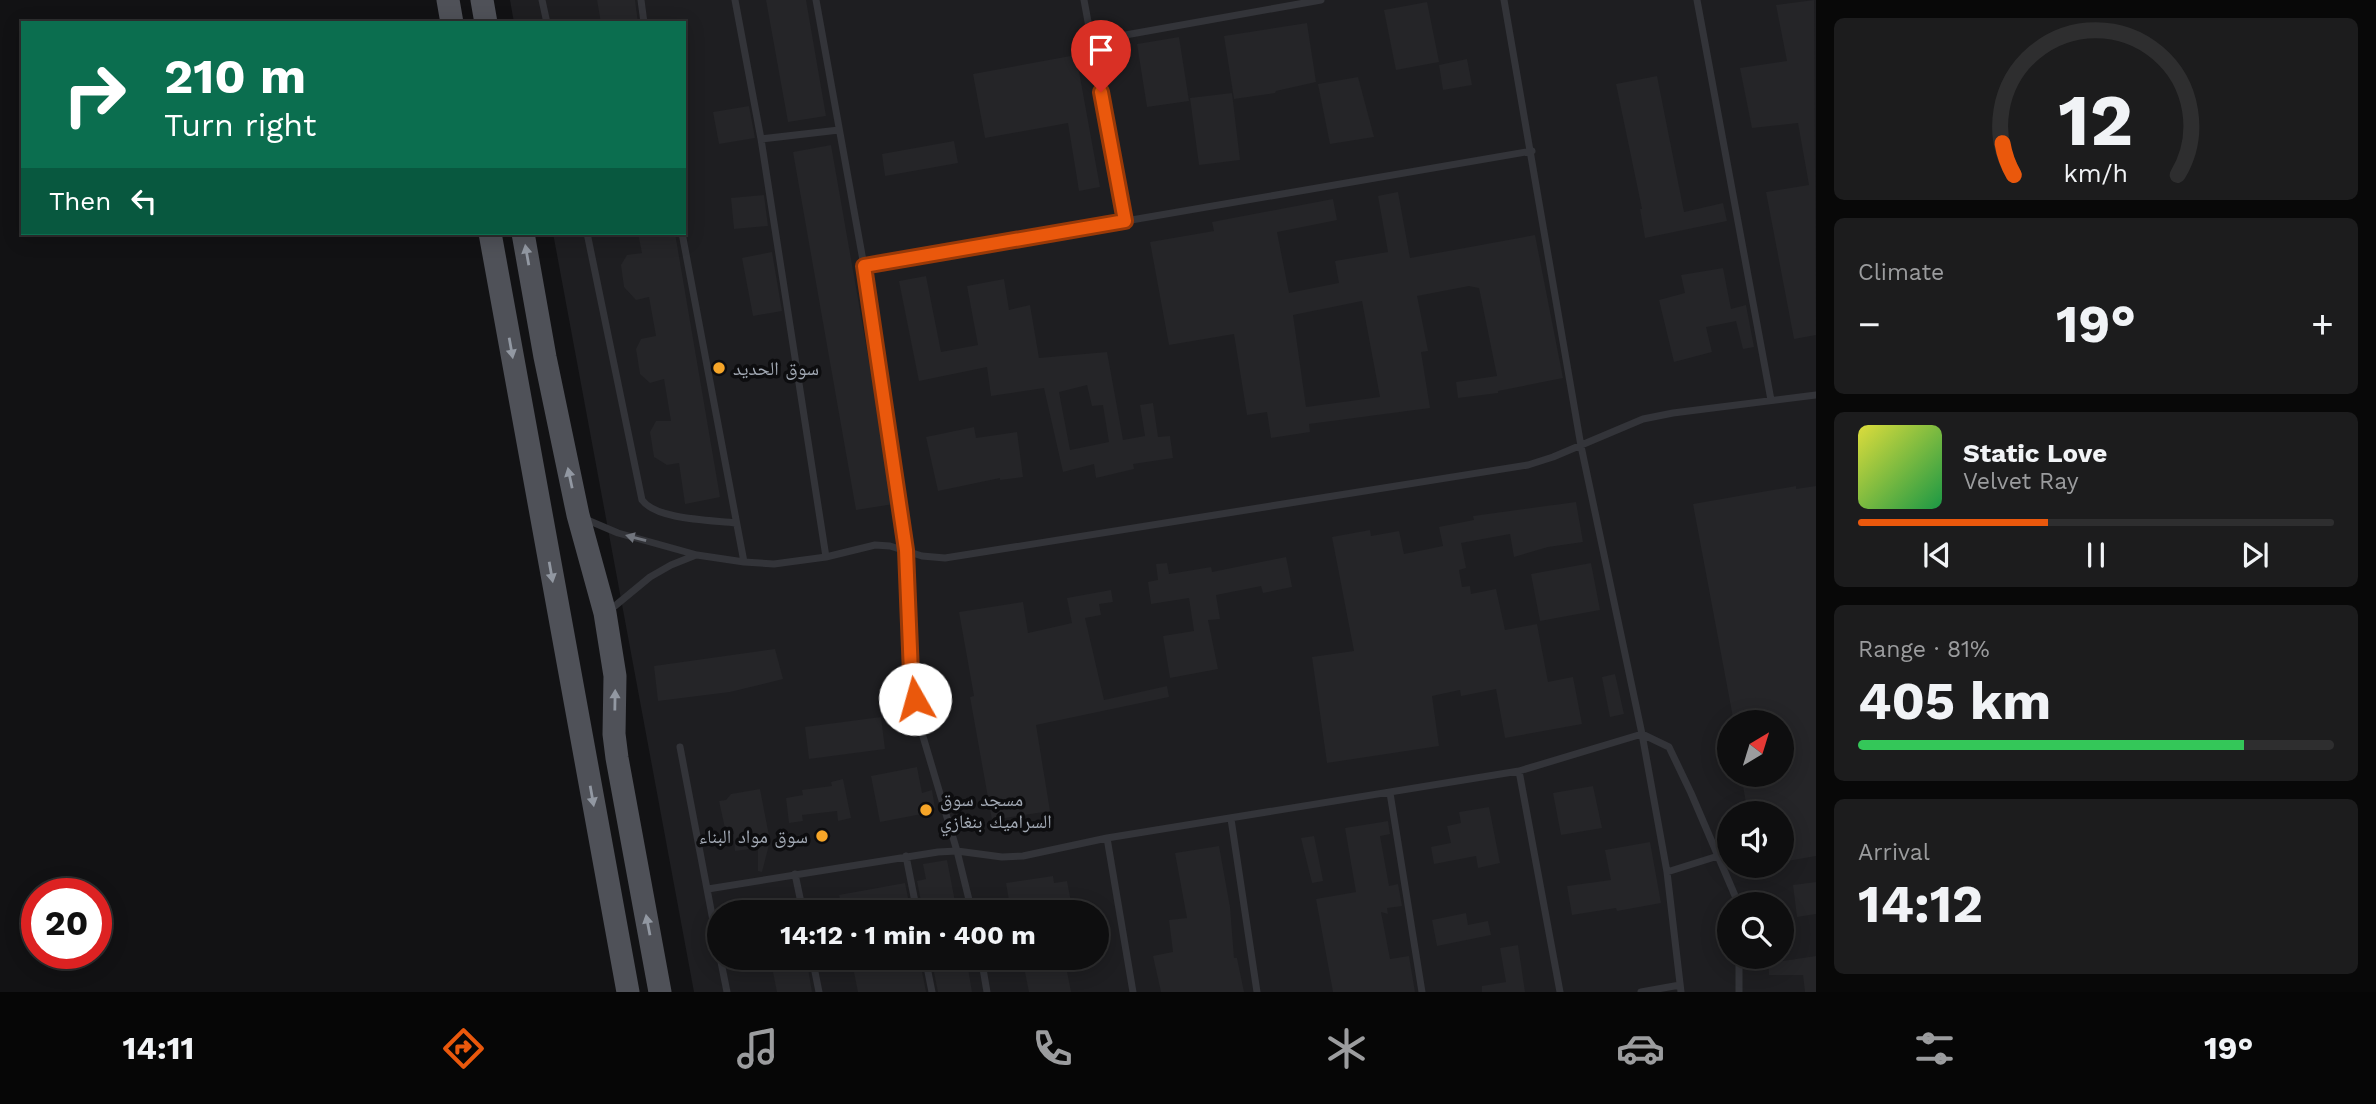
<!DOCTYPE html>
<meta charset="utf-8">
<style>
body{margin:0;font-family:"Work Sans","Noto Naskh Arabic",sans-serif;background:#1c1c1d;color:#f1f3f6;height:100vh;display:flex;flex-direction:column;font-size:26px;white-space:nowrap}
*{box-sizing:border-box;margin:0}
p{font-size:23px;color:#9b9c9e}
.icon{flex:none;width:38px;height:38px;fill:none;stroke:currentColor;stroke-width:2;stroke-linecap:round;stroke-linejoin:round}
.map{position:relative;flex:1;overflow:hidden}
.details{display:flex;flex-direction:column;gap:18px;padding:18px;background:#080808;width:560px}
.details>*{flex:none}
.top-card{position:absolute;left:21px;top:21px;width:665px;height:214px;border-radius:0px;box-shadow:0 4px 18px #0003,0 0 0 2px #2e2e2f;background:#0b6e4f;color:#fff;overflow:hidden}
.needle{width:46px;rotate:38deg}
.controls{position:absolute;left:1717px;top:710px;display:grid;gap:14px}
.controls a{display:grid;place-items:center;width:77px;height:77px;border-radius:50%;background:#0e0e0f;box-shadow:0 4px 18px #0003,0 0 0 2px #2e2e2f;font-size:35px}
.speed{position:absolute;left:21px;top:878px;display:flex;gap:14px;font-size:35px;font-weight:700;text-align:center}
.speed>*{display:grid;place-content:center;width:91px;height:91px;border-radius:50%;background:#0e0e0f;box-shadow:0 4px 18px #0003,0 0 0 2px #2e2e2f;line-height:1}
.speed .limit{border:10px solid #d22;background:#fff;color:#111}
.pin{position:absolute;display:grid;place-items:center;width:60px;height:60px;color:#fff;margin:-72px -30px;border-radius:50% 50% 50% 0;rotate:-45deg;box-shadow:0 0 7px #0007}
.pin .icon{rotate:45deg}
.me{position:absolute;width:77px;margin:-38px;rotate:353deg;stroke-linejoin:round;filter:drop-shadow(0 0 5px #0008)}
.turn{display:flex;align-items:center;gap:24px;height:147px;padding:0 28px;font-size:32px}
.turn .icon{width:91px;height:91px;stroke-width:2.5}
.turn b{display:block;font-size:49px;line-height:60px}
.then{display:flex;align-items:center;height:66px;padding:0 28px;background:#0003;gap:14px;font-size:26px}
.big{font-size:52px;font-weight:700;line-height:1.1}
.details .card{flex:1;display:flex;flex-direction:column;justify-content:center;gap:10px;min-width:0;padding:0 24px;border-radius:10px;background:#1c1c1d}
.details .dial{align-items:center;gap:0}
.dial svg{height:182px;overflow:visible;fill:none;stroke:#2e2e2f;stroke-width:7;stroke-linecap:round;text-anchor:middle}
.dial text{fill:#f1f3f6;stroke:none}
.song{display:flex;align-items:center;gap:21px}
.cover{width:84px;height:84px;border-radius:10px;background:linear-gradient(135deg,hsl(60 70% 55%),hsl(140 70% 35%))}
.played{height:7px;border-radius:4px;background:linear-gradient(90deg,#ea580c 40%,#2e2e2f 40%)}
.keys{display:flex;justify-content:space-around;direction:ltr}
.heat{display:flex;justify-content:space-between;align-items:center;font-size:38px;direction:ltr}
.charge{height:10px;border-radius:5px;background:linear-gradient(90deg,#34c759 81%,#2e2e2f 0)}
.trip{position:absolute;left:707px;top:900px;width:402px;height:70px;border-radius:35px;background:#0e0e0f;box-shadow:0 4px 18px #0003,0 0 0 2px #2e2e2f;font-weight:700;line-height:70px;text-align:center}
.dock{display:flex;height:112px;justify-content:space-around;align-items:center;background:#060606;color:#9b9c9e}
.dock .icon{width:49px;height:49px}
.dock .selected{color:#ea580c}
.dock b{font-size:32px;color:#f1f3f6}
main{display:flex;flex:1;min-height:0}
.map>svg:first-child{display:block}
.built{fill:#1e1e21;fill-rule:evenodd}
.building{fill:#252528;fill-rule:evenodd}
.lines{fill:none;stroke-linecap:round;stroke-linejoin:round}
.service{stroke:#333439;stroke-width:7}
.primary{stroke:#4f5158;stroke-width:23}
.oneway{fill:#9298a2}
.oneway2{fill:#71757d}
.route-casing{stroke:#983908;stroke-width:18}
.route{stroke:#ea580c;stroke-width:12}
.poi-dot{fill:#f6a528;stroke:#0d0d0f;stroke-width:2.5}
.labels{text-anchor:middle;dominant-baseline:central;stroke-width:7;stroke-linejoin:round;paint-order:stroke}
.poi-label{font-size:19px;fill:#a3aab5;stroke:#0d0d0f;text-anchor:start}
</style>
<main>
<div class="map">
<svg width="1816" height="992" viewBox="0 0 1816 992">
<rect width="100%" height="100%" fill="#121214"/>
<path class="built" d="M510,0H1816V992H694L553,233H684V23H514ZM1729,723H1782V775H1729ZM1729,814H1782V866H1729ZM1729,905H1782V957H1729ZM719,912H1097V957H719Z"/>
<path class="building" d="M597,0H635L638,23H601Z
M766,0H806L826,116L788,122Z
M1814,0L1816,335L1794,339L1766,192L1809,185L1798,123L1752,128L1740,68L1787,61L1776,5Z
M1427,2L1439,62L1396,70L1384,10Z
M1307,23L1316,82L1276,91L1275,93L1234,99L1224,36Z
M1179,37L1189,101L1147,107L1137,44Z
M1076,55L1100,187L1079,191L1068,123L985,138L973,74Z
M1467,59L1472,85L1443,90L1439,65Z
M1657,76L1684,212L1723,203L1727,221L1645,238L1640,209H1642L1616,84Z
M1358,77L1374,137L1330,144L1318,84Z
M1232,93L1240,160L1199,165L1190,98Z
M749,106L755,138L719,144L713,112Z
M954,141L958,163L885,176L882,154Z
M831,145L894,504L856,510L793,152Z
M1398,192L1410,258L1535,235L1563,378L1498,391V393L1458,398L1456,382L1497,376L1479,288L1469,286L1417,296L1428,351L1421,352L1430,408L1309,424L1310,432L1271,438L1267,412L1247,415L1234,334L1169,345L1150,242L1214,231L1212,222L1333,199L1337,220L1277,232L1289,293L1339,283L1335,261L1388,252L1378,196ZM1362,301L1380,397L1306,407L1293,315Z
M764,195L768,226L734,229L731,198Z
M638,233H675L720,497L685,504L679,463L667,465L654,457L650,432L656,421H671L664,379L650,383L640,374L636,349L641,339L656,336L649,297L636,300L624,287L621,265L627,255L642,253Z
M772,252L782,311L753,316L742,258Z
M1723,268L1731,309L1746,305L1754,347L1743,349L1736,321L1706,327L1712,352L1674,362L1659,300L1685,293L1681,275Z
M926,276L941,352L978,345L967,286L1004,279L1009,310L1030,305L1039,358L1107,352L1123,440L1145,436L1140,405L1153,403L1158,437L1170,436L1173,458L1133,464L1134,469L1096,478L1094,464L1063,472L1044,388L991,396L987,367L919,381L899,281ZM1087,385L1092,406L1103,405L1109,442L1070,450L1059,392Z
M974,427L976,438L1017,432L1023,477L1000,480V478L938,491L926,437Z
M1796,486V489L1816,486V856L1782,862V814H1748L1741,775H1782V723H1734L1693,504Z
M1576,502L1583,542L1548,547L1514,557L1510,534L1461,543L1466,568L1459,570L1462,587L1470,586L1471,594L1496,589L1505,630L1537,624L1548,682L1573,677L1582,724L1505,738L1496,689L1461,696L1460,690L1432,696L1439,746L1327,763L1312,657L1354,651L1332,537L1370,530L1371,536L1399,531L1404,554L1443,546L1439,527L1474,520L1473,516Z
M1286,557L1292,587L1263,593L1261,586L1216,595L1220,619L1208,620L1218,669L1170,678L1163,636L1194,631L1189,598L1151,604L1148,582L1158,580L1156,564L1167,563L1169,574L1211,567L1212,572Z
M1591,563L1600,610L1540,621L1531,574Z
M1111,590L1113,602L1099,604L1101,615L1085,618L1104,700L1167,686L1169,697L1036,725L1050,811L992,820L970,697L974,696L959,612L1023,602L1028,633L1072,623L1067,598Z
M775,649L783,679L730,692L658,701L654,666Z
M1615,674L1624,714L1610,717L1602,677Z
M881,717L885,749L809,759L805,727Z
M917,767L922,793L932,790L935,808L924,810L922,814L880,822L871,776Z
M843,779L851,818L838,821L837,811L802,815L803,821L789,823L786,798L803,795L802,790L832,786L831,782Z
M1593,786L1602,828L1561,835L1553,793Z
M760,789L770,841L762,872L758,871V848L735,851L734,841L728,842L719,801L726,800L731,794Z
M1489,807L1500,863L1478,868L1476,856L1434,864L1431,847L1451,843L1447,826L1461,823L1459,812Z
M1388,821L1390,834L1380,836L1389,886L1398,884L1402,906L1387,908L1388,914L1381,912L1390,959L1409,956L1415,992H1333L1316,899L1356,892L1345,828Z
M1314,836L1323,881L1312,883L1301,838Z
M1650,842L1661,903L1617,911L1616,908L1572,915L1567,886L1611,880L1605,850Z
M1219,846L1230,907L1234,958H1237L1244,992H1161L1153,956L1173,952L1169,920L1187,918L1175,853Z
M947,860L957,912H923L917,881L926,879L923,864Z
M1053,876L1054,883L1067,881L1073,912H1011L1006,883Z
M1816,882V914L1797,917L1793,885Z
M905,883L911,912H843L839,895Z
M1466,913L1468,925L1488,921L1491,935L1437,946L1432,920Z
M1518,945L1525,992H1482V986L1506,982L1500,948Z
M1816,956V992H1805L1803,975H1769L1768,957H1782L1783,961Z
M770,957H806L812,992H777Z
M851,957H919L926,992H858Z
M931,957H966L972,992H938Z
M1022,957H1064L1071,992H1029Z"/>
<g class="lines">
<path class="service" d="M542,0L547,23
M641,0L644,23
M735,0L761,139L826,557
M816,0L864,266L907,550L911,674L919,723L957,851L972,912
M1084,0L1125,221
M1504,0L1581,446L1642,734L1667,872L1681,992
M1697,0L1771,400
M1092,41L1321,0
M761,139L839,130
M587,233L642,500C657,520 711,520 736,523
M682,233L744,562
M864,266L1532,151
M585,519L618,533L697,555L744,562L774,564L826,557L875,545L890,546L922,556L945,558L1528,465L1553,457L1643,419L1673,413L1816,395
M610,610L650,577L671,565L696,555
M680,747L719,952
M1519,771L1560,992
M1390,793L1422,992
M1231,819L1257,992
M1107,838L1133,992
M906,856L917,912
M1667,872L1718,856
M795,874L803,912
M708,889L938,852L957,851L1002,857L1023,856L1107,838L1519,771L1642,734L1669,747L1691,793L1739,905
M720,957L727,992
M812,957L819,992
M925,957L932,992
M981,957L987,992
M1641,992L1680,985
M1739,992V957"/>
<path class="primary" d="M448,0L452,23
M482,0L486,23
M490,233L628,992
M523,233L545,357L578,515L605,613L615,676L614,734L617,758L660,992"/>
</g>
<defs><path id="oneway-solid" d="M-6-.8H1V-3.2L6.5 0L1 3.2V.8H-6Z" transform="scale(1.75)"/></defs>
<g class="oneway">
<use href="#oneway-solid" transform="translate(527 255) rotate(-100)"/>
<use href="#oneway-solid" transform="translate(511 348) rotate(80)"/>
<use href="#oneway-solid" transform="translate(570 478) rotate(-102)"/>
<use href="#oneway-solid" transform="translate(551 572) rotate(80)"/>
<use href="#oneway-solid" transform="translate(615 700) rotate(-89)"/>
<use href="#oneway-solid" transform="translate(592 796) rotate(80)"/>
<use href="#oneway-solid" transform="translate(648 925) rotate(-101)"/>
</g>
<use class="oneway2" href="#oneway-solid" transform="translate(636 538) rotate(-165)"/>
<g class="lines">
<defs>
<path id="route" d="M915,699L911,674L906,550L864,266L1125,221L1101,92"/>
</defs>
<use href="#route" class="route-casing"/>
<use href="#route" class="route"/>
</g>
<g class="poi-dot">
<circle cx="719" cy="368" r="7"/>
<circle cx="926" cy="810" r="7"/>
<circle cx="822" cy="836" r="7"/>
</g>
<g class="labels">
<g class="poi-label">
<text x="733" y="368">سوق الحديد</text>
<text x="940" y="799">مسجد سوق<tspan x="940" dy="22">السراميك بنغازي</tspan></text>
<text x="808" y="836" text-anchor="end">سوق مواد البناء</text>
</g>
</g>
</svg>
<div class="controls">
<a><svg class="needle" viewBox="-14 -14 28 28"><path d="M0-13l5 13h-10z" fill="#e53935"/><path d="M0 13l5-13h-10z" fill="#9b9c9e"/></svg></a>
<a><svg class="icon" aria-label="sound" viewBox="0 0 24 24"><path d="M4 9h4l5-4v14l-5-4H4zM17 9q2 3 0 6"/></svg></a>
<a><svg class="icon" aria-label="search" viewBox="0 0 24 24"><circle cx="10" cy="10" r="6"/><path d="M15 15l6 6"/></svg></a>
</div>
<div class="speed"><div class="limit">20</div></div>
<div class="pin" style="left:1101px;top:92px;background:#d93025"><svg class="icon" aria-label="arrive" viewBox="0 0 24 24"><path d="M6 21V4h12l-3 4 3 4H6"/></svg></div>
<svg class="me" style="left:915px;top:699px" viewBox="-20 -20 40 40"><circle r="19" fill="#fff"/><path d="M0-13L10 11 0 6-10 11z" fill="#ea580c"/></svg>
<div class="trip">14:12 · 1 min · 400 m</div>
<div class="top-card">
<div class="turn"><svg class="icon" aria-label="right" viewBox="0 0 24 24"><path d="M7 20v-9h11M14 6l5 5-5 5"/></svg><div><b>210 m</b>Turn right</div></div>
<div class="then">Then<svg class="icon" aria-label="left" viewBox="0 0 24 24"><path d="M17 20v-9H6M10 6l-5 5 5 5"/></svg></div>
</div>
</div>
<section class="details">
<div class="card dial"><svg viewBox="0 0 100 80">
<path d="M14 69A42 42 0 1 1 86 69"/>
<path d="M14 69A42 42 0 0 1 9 55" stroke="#ea580c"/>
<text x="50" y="56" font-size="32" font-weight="700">12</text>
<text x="50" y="72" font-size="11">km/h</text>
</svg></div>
<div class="card"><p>Climate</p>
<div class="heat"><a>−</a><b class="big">19°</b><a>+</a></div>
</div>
<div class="card">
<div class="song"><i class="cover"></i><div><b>Static Love</b><p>Velvet Ray</p></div></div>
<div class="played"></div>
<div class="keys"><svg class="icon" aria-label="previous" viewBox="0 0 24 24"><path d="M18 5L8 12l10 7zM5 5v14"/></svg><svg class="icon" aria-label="pause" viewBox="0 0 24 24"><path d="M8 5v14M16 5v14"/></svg><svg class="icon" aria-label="next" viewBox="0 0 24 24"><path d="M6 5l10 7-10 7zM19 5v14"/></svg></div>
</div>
<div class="card"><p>Range · 81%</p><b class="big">405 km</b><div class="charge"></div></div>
<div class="card"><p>Arrival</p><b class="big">14:12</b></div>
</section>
</main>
<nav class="dock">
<b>14:11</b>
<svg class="icon selected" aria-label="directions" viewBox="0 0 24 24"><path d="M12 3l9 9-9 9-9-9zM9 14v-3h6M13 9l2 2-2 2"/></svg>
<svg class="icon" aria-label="music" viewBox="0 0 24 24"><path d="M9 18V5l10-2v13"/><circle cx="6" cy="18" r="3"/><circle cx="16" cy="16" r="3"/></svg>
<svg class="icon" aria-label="phone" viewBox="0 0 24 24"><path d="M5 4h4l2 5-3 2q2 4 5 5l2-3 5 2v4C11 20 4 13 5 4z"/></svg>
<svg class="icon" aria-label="climate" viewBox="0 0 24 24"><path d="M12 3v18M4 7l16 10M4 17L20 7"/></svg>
<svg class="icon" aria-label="car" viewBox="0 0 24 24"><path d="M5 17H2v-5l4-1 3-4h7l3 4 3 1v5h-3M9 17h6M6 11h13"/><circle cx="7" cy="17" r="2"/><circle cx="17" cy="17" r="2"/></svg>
<svg class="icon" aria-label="filters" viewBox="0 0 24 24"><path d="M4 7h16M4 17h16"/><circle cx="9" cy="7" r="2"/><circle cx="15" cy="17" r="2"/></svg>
<b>19°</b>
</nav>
